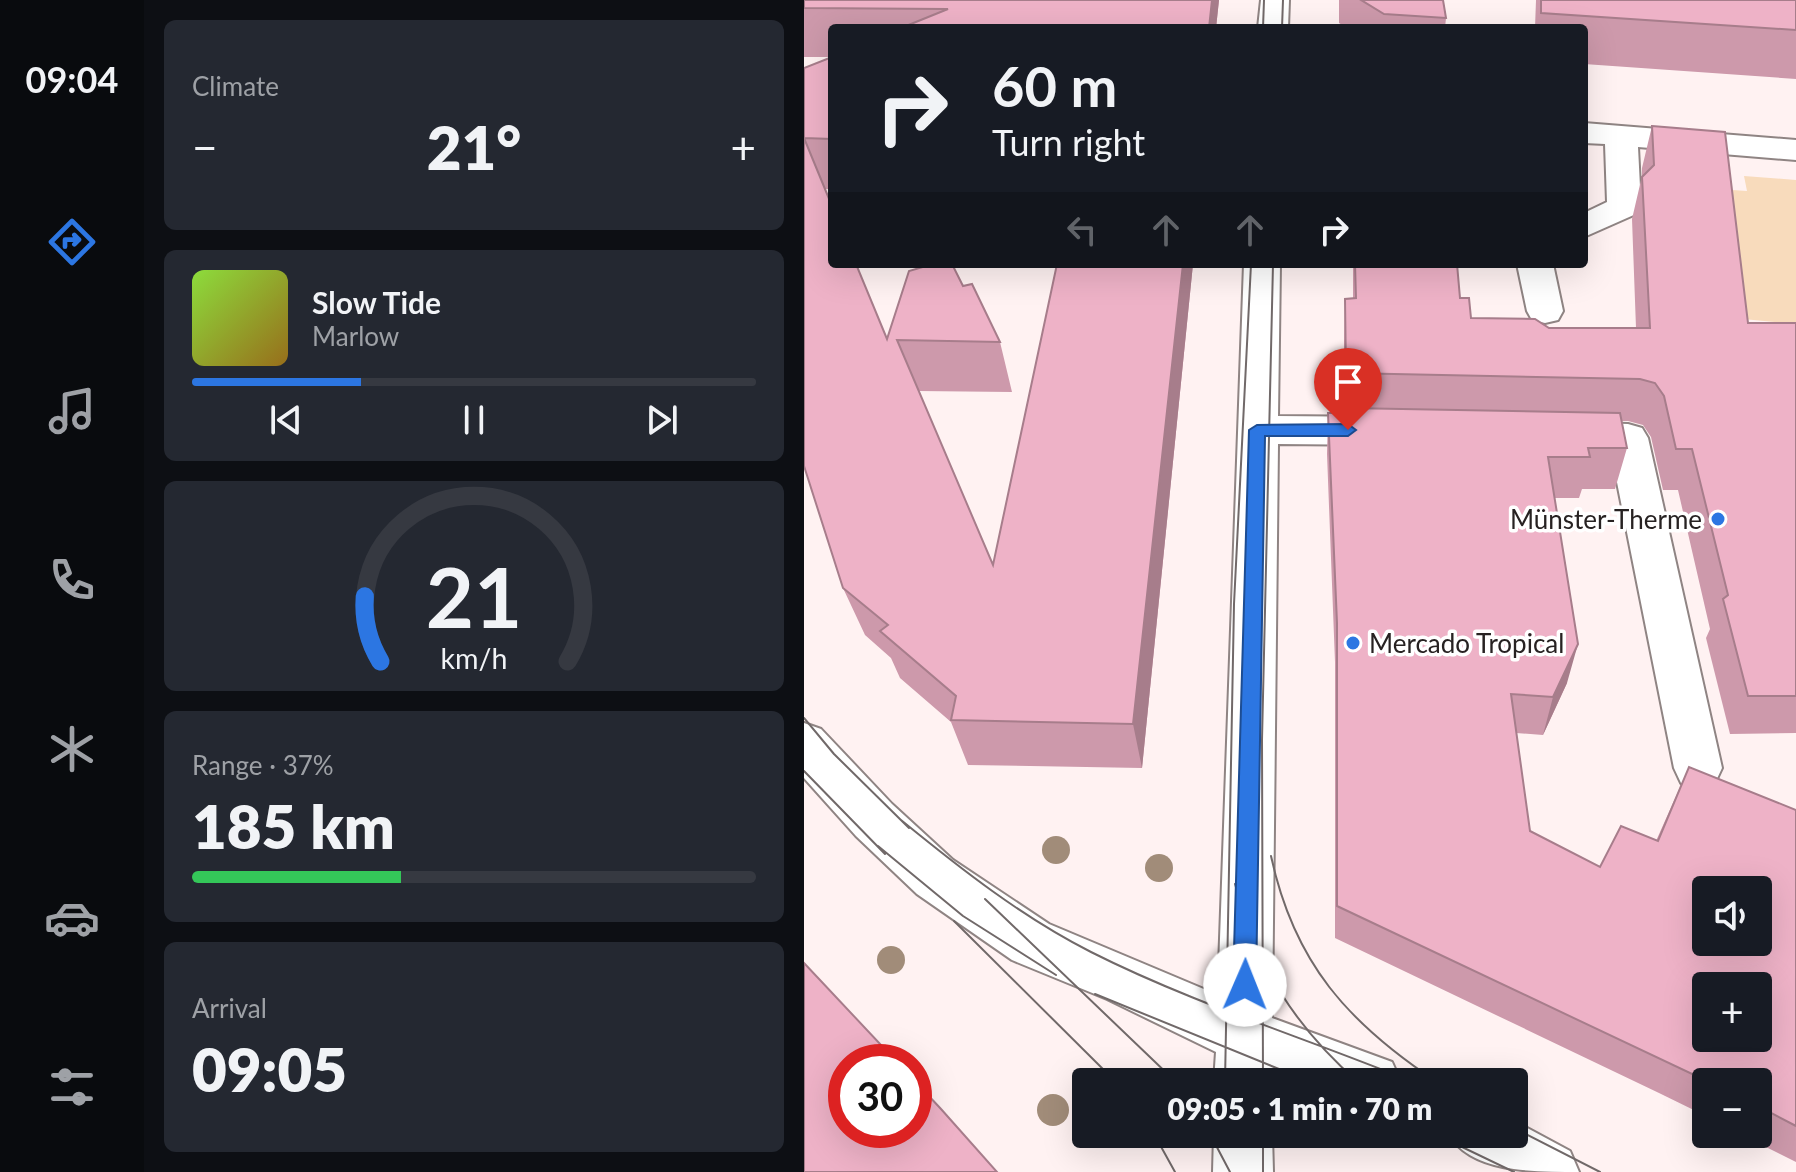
<!DOCTYPE html>
<meta charset="utf-8">
<style>
body{margin:0;font-family:Lato,sans-serif;background:#242831;color:#f1f3f6;height:100vh;display:flex;flex-direction:column;font-size:30px;white-space:nowrap}
*{box-sizing:border-box;margin:0}
p{font-size:26px;color:#9ea1a6}
.icon{flex:none;width:44px;height:44px;fill:none;stroke:currentColor;stroke-width:2;stroke-linecap:round;stroke-linejoin:round}
.map{position:relative;flex:1;overflow:hidden}
.panel{display:flex;flex-direction:column;gap:20px;padding:20px;background:#0d0f14;width:660px}
.panel>*{flex:none}
.guide{position:absolute;left:24px;top:24px;width:760px;height:244px;border-radius:8px;box-shadow:0 8px 32px #0002;background:#171b24;color:#f1f3f6;overflow:hidden}
.fabs{position:absolute;left:888px;top:876px;display:grid;gap:16px}
.fabs a{display:grid;place-items:center;width:80px;height:80px;border-radius:8px;background:#171b24;box-shadow:0 8px 32px #0002;font-size:40px}
.speed{position:absolute;left:24px;top:1044px;display:flex;gap:16px;font-size:40px;font-weight:700;text-align:center}
.speed>*{display:grid;place-content:center;width:104px;height:104px;border-radius:50%;background:#171b24;box-shadow:0 8px 32px #0002;line-height:1}
.speed .limit{border:12px solid #d22;background:#fff;color:#111}
.pin{position:absolute;display:grid;place-items:center;width:68px;height:68px;color:#fff;margin:-82px -34px;border-radius:50% 50% 50% 0;rotate:-45deg;box-shadow:0 0 8px #0007}
.pin .icon{rotate:45deg}
.me{position:absolute;width:88px;margin:-44px;rotate:1deg;stroke-linejoin:round;filter:drop-shadow(0 0 6px #0008)}
.turn{display:flex;align-items:center;gap:28px;height:168px;padding:0 32px;font-size:36px}
.turn .icon{width:104px;height:104px;stroke-width:2.5}
.turn b{display:block;font-size:56px;line-height:68px}
.lanes{display:flex;align-items:center;height:76px;padding:0 32px;background:#0003;justify-content:center;gap:40px;direction:ltr}
.lanes .off{opacity:.35}
.big{font-size:60px;font-weight:800;line-height:1.1}
.panel .tile{flex:1;display:flex;flex-direction:column;justify-content:center;gap:12px;min-width:0;padding:0 28px;border-radius:12px;background:#242831}
.panel .dial{align-items:center;gap:0}
.dial svg{height:208px;overflow:visible;fill:none;stroke:#363941;stroke-width:7;stroke-linecap:round;text-anchor:middle}
.dial text{fill:#f1f3f6;stroke:none}
.song{display:flex;align-items:center;gap:24px}
.cover{width:96px;height:96px;border-radius:12px;background:linear-gradient(135deg,hsl(90 70% 55%),hsl(40 70% 35%))}
.played{height:8px;border-radius:4px;background:linear-gradient(90deg,#2c76e2 30%,#363941 30%)}
.keys{display:flex;justify-content:space-around;direction:ltr}
.heat{display:flex;justify-content:space-between;align-items:center;font-size:44px;direction:ltr}
.charge{height:12px;border-radius:6px;background:linear-gradient(90deg,#34c759 37%,#363941 0)}
.trip{position:absolute;left:268px;top:1068px;width:456px;height:80px;border-radius:8px;background:#171b24;box-shadow:0 8px 32px #0002;font-weight:800;line-height:80px;text-align:center}
main{display:flex;flex:1;min-height:0}
.tabs{display:flex;flex-direction:column;width:144px;justify-content:space-around;align-items:center;background:#090b0e;color:#9ea1a6}
.tabs .icon{width:56px;height:56px}
.tabs .current{color:#2c76e2}
.tabs b{font-size:36px;color:#f1f3f6}
.map>svg:first-child{display:block}
.green{fill:#f8dbbc}
.lines{fill:none;stroke-linecap:round;stroke-linejoin:round}
.minor-casing{stroke:#8f8483;stroke-width:4}
.minor{fill:#fff;fill-rule:evenodd}
.tram{stroke:#716969;stroke-width:2}
.tree{fill:#a18c79}
.wall{fill:#cd99ab}
.shaded-wall{fill:#a77d8b}
.building{fill:#eeb2c7;stroke:#a77d8b;stroke-width:2;fill-rule:evenodd}
.route{fill:#2c76e2;stroke:#1d4d93;stroke-width:2}
.poi-dot{fill:#2c76e2;stroke:#fff;stroke-width:3}
.labels{text-anchor:middle;dominant-baseline:central;stroke-width:7;stroke-linejoin:round;paint-order:stroke}
.poi-label{font-size:26px;fill:#272222;stroke:#fff;text-anchor:end}
</style>
<main>
<nav class="tabs">
<b>09:04</b>
<svg class="icon current" aria-label="directions" viewBox="0 0 24 24"><path d="M12 3l9 9-9 9-9-9zM9 14v-3h6M13 9l2 2-2 2"/></svg>
<svg class="icon" aria-label="music" viewBox="0 0 24 24"><path d="M9 18V5l10-2v13"/><circle cx="6" cy="18" r="3"/><circle cx="16" cy="16" r="3"/></svg>
<svg class="icon" aria-label="phone" viewBox="0 0 24 24"><path d="M5 4h4l2 5-3 2q2 4 5 5l2-3 5 2v4C11 20 4 13 5 4z"/></svg>
<svg class="icon" aria-label="climate" viewBox="0 0 24 24"><path d="M12 3v18M4 7l16 10M4 17L20 7"/></svg>
<svg class="icon" aria-label="car" viewBox="0 0 24 24"><path d="M5 17H2v-5l4-1 3-4h7l3 4 3 1v5h-3M9 17h6M6 11h13"/><circle cx="7" cy="17" r="2"/><circle cx="17" cy="17" r="2"/></svg>
<svg class="icon" aria-label="filters" viewBox="0 0 24 24"><path d="M4 7h16M4 17h16"/><circle cx="9" cy="7" r="2"/><circle cx="15" cy="17" r="2"/></svg>
</nav>
<section class="panel">
<div class="tile"><p>Climate</p>
<div class="heat"><a>−</a><b class="big">21°</b><a>+</a></div>
</div>
<div class="tile">
<div class="song"><i class="cover"></i><div><b>Slow Tide</b><p>Marlow</p></div></div>
<div class="played"></div>
<div class="keys"><svg class="icon" aria-label="previous" viewBox="0 0 24 24"><path d="M18 5L8 12l10 7zM5 5v14"/></svg><svg class="icon" aria-label="pause" viewBox="0 0 24 24"><path d="M8 5v14M16 5v14"/></svg><svg class="icon" aria-label="next" viewBox="0 0 24 24"><path d="M6 5l10 7-10 7zM19 5v14"/></svg></div>
</div>
<div class="tile dial"><svg viewBox="0 0 100 80">
<path d="M14 69A42 42 0 1 1 86 69"/>
<path d="M14 69A42 42 0 0 1 8 44" stroke="#2c76e2"/>
<text x="50" y="56" font-size="32" font-weight="700">21</text>
<text x="50" y="72" font-size="11">km/h</text>
</svg></div>
<div class="tile"><p>Range · 37%</p><b class="big">185 km</b><div class="charge"></div></div>
<div class="tile"><p>Arrival</p><b class="big">09:05</b></div>
</section>
<div class="map">
<svg width="992" height="1172" viewBox="0 0 992 1172">
<rect width="100%" height="100%" fill="#fff2f2"/>
<path class="green" d="M940,176L992,180V324L939,319L913,189L943,191Z"/>
<g class="lines">
<defs>
<path id="minor" d="M457,0H485L484,28H454Z
M780,123L992,140V160L834,147L837,207L832,214L780,237V213L803,202L801,144L780,143Z
M440,264H476L474,416L584,417L598,421L604,431L598,441L584,445L474,444L468,1018L588,1062L597,1082H490L468,1074V1082H410L412,1052L303,999L208,960L113,894L52,836L0,778V723L17,729L88,804L149,860L245,924L414,995Z
M713,264H749L759,311L754,320L741,323L728,320L723,311Z
M761,422L824,424L838,428L844,438L918,768L911,783L894,789L877,783L870,768L807,452L761,450L747,446L741,436L747,426Z
M710,1121L766,1151L775,1172C727,1172 666,1172 645,1134H710Z
M410,1134H468L469,1172H409Z"/>
</defs>
<use href="#minor" class="minor-casing"/>
<use href="#minor" class="minor"/>
<path class="tram" d="M459,28L460,0
M478,28L479,0
M0,718L30,754L105,828
M0,771L81,854
M97,820C157,869 218,917 287,952C390,1004 502,1038 609,1082
M74,846L159,916L252,975
M467,856C490,963 544,1023 633,1082
M431,884C452,965 491,1027 554,1082
M181,899L372,1082
M150,921L312,1082
M291,994L507,1082
M421,1082L430,604L447,264
M459,1082L458,740L469,264
M710,1128L796,1172
M350,1134L371,1172
M406,1134L426,1172
M459,1134V1172
M631,1134L710,1172"/>
</g>
<g class="tree">
<circle cx="252" cy="850" r="14"/>
<circle cx="355" cy="868" r="14"/>
<circle cx="87" cy="960" r="14"/>
<circle cx="249" cy="1110" r="16"/>
</g>
<path class="wall" d="M0,0H415L412,28H28V189H21L83,339L159,286L196,342L208,392L114,391L189,565L253,264H389L338,768L164,765L147,722L96,678L87,658L61,635L39,588L0,466V68L28,57H0Z
M535,0H639L642,18L641,28H543L535,23Z
M732,0H992V79L780,64V28H731Z
M848,126L944,323H992V733L926,734L902,638L906,629L874,490H859L847,437L839,425L824,421H817L823,448L811,489H778L775,498H750L763,683L739,735L712,733L726,831L796,867L852,841L885,767L992,810V1162L936,1134H954V1082H902V1116L855,1093L531,938V662L523,454L524,413H540V341L541,299H549V264H653L656,298L667,318L745,328H832L828,219L838,176V168Z"/>
<path class="shaded-wall" d="M408,0H415L412,28H405Z
M379,264H389L338,768L329,724Z
M774,644L763,683L739,735L749,697Z"/>
<path class="building" d="M0,0H408L405,28H97L144,9L0,8Z
M557,0H639L642,18L580,14Z
M737,0H992V30L737,13Z
M28,57V139L0,138L28,206V264H52L83,339L105,271L129,264H148L159,286L168,284L196,342L93,340L189,565L253,264H379L329,724L147,720L152,696L76,631L84,625L39,588L0,466V68Z
M848,126L921,132L944,323H992V696H944L919,599L924,595L888,449H872L860,396L851,383L836,379L542,373L541,299L552,298L551,264H653L656,298H665L667,318L731,319L745,328H846L838,177L850,165Z
M543,408L816,413L823,448H784L786,457H744L774,644L749,697L707,694L726,831L796,867L817,826L854,841L885,767L992,810V1126L954,1106V1082H905L533,906V623L524,413H543ZM902,890H954V942H902ZM902,986H954V1038H902Z
M0,963L93,1062H42V1130H110V1080L137,1109L193,1172H0Z"/>
<path class="route" d="M544,424L552,430L544,436H461L452,985L449,993L441,996L433,993L429,985L445,430L453,425Z"/>
<g class="poi-dot">
<circle cx="914" cy="519" r="8"/>
<circle cx="549" cy="643" r="8"/>
</g>
<g class="labels">
<g class="poi-label">
<text x="898" y="519">Münster-Therme</text>
<text x="565" y="643" text-anchor="start">Mercado Tropical</text>
</g>
</g>
</svg>
<div class="fabs">
<a><svg class="icon" aria-label="sound" viewBox="0 0 24 24"><path d="M4 9h4l5-4v14l-5-4H4zM17 9q2 3 0 6"/></svg></a>
<a>+</a>
<a>−</a>
</div>
<div class="speed"><div class="limit">30</div></div>
<div class="pin" style="left:544px;top:430px;background:#d93025"><svg class="icon" aria-label="arrive" viewBox="0 0 24 24"><path d="M6 21V4h12l-3 4 3 4H6"/></svg></div>
<svg class="me" style="left:441px;top:985px" viewBox="-20 -20 40 40"><circle r="19" fill="#fff"/><path d="M0-13L10 11 0 6-10 11z" fill="#2c76e2"/></svg>
<div class="trip">09:05 · 1 min · 70 m</div>
<div class="guide">
<div class="turn"><svg class="icon" aria-label="right" viewBox="0 0 24 24"><path d="M7 20v-9h11M14 6l5 5-5 5"/></svg><div><b>60 m</b>Turn right</div></div>
<div class="lanes"><svg class="icon off" aria-label="left" viewBox="0 0 24 24"><path d="M17 20v-9H6M10 6l-5 5 5 5"/></svg><svg class="icon off" aria-label="ahead" viewBox="0 0 24 24"><path d="M12 20V5M6 11l6-6 6 6"/></svg><svg class="icon off" aria-label="ahead" viewBox="0 0 24 24"><path d="M12 20V5M6 11l6-6 6 6"/></svg><svg class="icon" aria-label="right" viewBox="0 0 24 24"><path d="M7 20v-9h11M14 6l5 5-5 5"/></svg></div>
</div>
</div>
</main>
